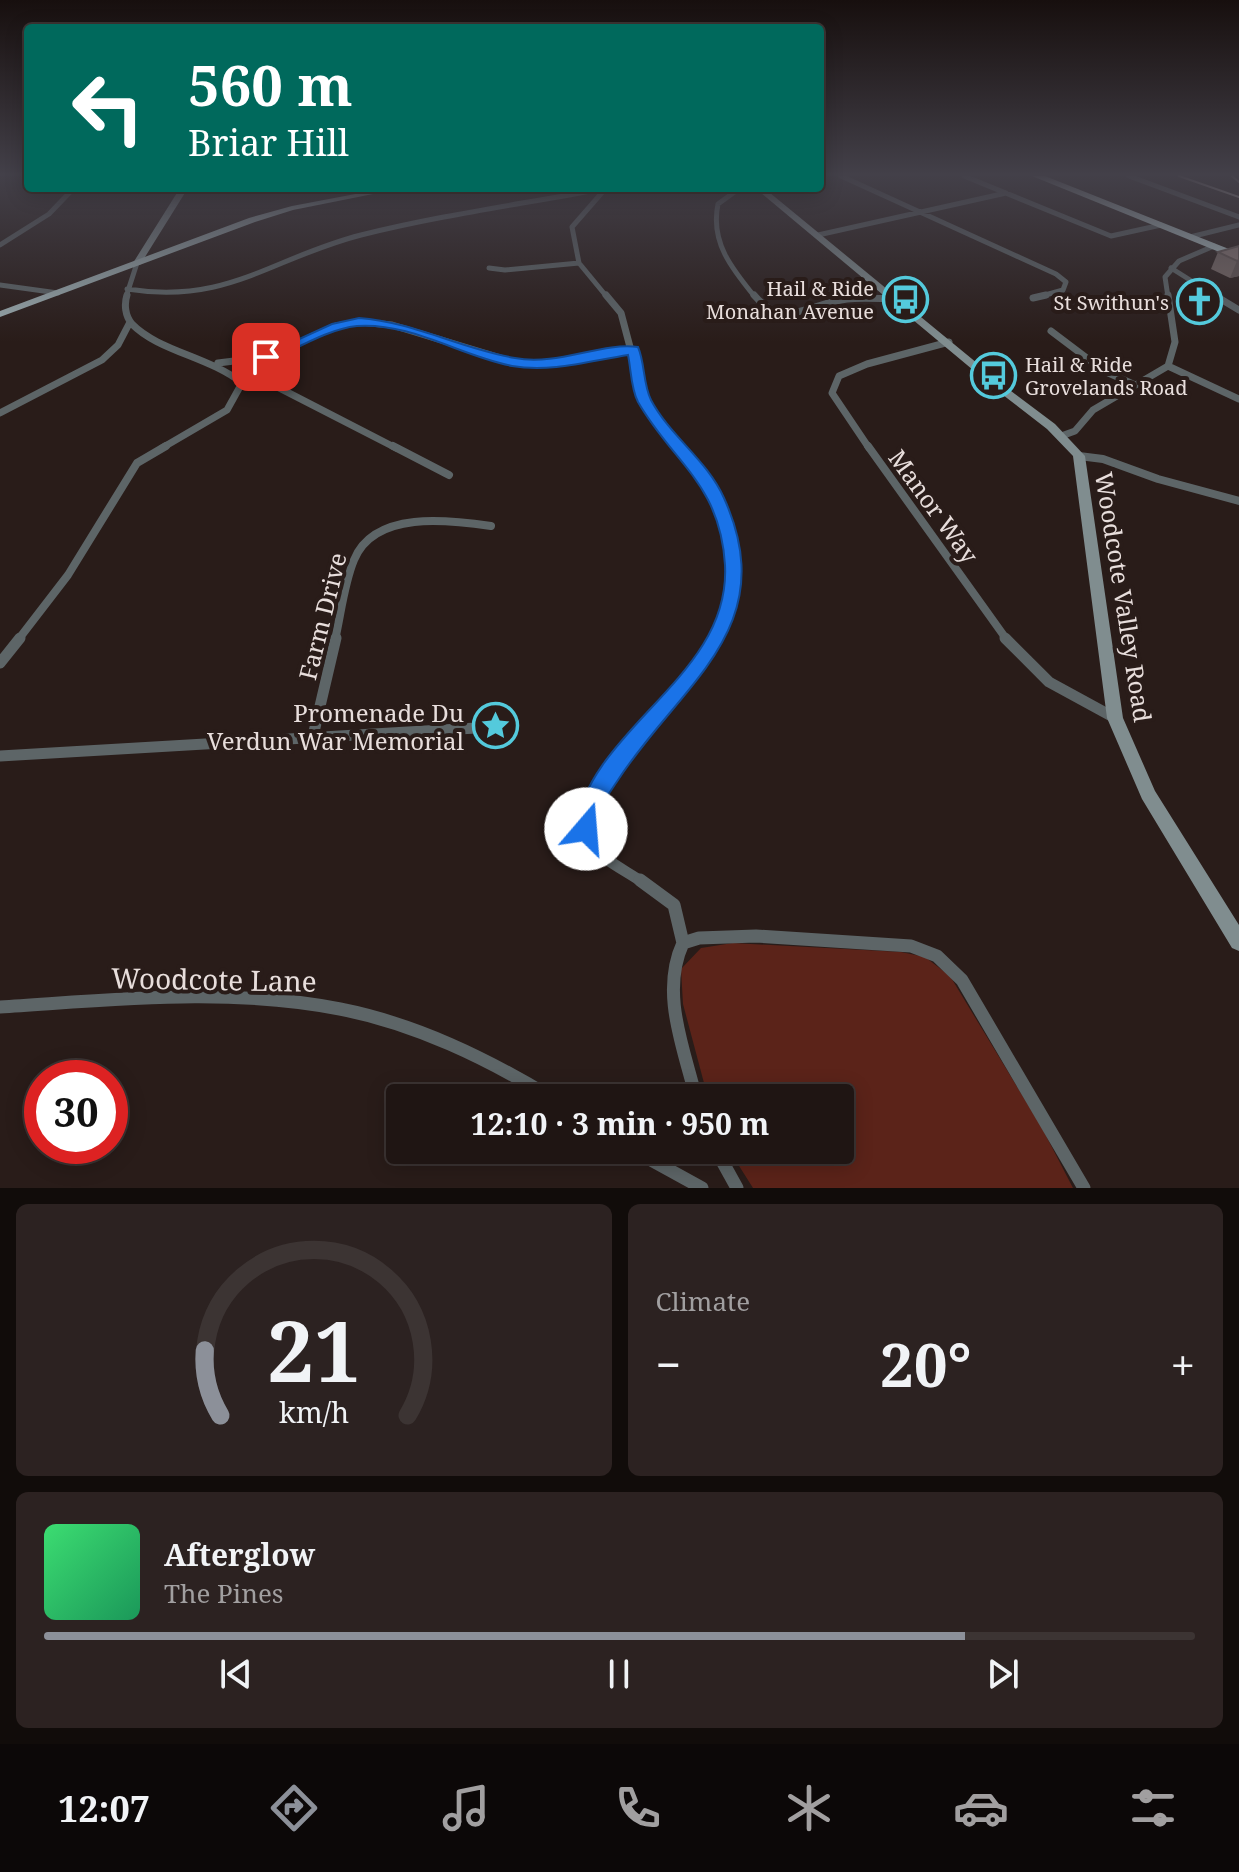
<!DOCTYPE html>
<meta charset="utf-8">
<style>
body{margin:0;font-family:"Noto Serif",serif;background:#2c2221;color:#f1f3f6;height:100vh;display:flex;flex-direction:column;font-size:30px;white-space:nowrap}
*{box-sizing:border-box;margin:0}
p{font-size:26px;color:#a19fa0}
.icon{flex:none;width:44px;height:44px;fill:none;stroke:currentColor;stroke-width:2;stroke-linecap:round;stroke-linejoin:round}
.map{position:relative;height:1188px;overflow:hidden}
.panel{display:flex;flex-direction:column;gap:16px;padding:16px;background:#110c0a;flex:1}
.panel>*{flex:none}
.banner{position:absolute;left:24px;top:24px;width:800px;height:168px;border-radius:8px;box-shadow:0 4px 20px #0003,0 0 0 2px #3c3433;background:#00695c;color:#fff;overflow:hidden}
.speed{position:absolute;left:24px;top:1060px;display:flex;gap:16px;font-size:40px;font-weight:700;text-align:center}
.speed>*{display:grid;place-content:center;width:104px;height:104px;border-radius:50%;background:#1f1513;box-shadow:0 4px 20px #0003,0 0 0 2px #3c3433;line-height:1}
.speed .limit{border:12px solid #d22;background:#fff;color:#111}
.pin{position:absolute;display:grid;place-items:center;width:68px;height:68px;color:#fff;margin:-34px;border-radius:16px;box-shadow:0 4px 12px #0006}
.me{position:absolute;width:88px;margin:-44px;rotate:18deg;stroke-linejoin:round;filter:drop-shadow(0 0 6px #0008)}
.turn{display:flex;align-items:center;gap:28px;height:168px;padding:0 32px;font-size:36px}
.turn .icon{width:104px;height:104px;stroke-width:2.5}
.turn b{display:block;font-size:56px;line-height:68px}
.big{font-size:60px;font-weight:700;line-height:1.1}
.panel .card{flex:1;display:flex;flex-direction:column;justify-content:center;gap:12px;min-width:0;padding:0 28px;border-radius:12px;background:#2c2221}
.panel .dial{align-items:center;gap:0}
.dial svg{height:208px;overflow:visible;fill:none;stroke:#3c3433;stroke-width:7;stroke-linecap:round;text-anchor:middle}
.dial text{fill:#f1f3f6;stroke:none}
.song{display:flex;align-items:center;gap:24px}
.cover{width:96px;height:96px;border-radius:12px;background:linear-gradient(135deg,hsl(140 70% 55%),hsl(150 70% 35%))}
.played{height:8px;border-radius:4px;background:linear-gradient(90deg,#8c9099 80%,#3c3433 80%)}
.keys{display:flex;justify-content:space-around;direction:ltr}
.heat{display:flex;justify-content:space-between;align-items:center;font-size:44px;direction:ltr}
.panel .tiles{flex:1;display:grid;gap:16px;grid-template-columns:1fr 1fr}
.card:last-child{grid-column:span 2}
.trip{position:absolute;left:386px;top:1084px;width:468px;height:80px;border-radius:8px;background:#1f1513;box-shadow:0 4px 20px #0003,0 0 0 2px #3c3433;font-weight:700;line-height:80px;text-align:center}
.dock{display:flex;height:128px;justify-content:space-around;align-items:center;background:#0c0808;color:#a19fa0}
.dock .icon{width:56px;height:56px}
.dock .current{color:#8c9099}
.dock b{font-size:36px;color:#f1f3f6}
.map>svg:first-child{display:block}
.green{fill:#5b2319}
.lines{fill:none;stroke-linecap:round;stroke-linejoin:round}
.street-far4{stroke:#5d6567;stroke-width:5}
.street-far3{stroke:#5d6567;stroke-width:7}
.street-far2{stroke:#5d6567;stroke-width:8}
.street-far1{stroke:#5d6567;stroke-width:11}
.street{stroke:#5d6567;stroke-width:13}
.secondary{fill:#808d8f;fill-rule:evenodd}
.primary{fill:#9bacaf;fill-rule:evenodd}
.highway{fill:#b4c8cb;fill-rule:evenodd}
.rail{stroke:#c6bbb9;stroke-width:2}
.wall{fill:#786966}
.shaded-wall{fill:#625553}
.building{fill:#8c7a77;stroke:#625553;stroke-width:2}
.route{fill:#1a73e8;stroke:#114b97;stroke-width:2}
.labels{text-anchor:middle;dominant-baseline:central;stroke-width:8;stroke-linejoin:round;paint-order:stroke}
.far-poi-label{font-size:20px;fill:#e8dedc;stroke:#291c19;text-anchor:end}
.street-label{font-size:24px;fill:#e8dedc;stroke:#291c19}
.poi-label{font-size:24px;fill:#e8dedc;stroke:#291c19;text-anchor:end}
.near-street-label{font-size:28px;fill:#e8dedc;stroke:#291c19}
</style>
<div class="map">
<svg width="1239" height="1188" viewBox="0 0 1239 1188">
<rect width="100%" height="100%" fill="#291c19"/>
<path class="green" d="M733,943L901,952L925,957L950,976L1042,1128L1073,1188H753L729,1150H840V1098H708L683,1004L681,969L701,948Z"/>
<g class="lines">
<path class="street-far4" d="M841,176L1056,274L1066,282L1063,290L1038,297
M964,176L1111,236L1161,225
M1129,176L1239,217
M606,188L572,227L579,263L607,297
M740,188L718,204C710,242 732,269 755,297
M818,235L1006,193
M1190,237L1239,225
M0,245L49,214L74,188
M489,268L505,270L579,263
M1171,268L1217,297
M0,285L58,293
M127,289C228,305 271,258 361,235C441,215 522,204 602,189
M126,297L137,263
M1168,297L1165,277L1179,261L1214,246"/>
<path class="street-far3" d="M127,295C124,304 125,316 132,324C158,351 210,357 242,383L227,410L162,448
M606,295L621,313L644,400L682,448
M754,295C784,331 810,303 847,299C864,297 881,299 898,299
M1214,295L1239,310
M1033,298L1046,295
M1051,331L1104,371L1133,384
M218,363L266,357L336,326L359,322L392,325L514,362L553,364L633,350
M1168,366L1239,399
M234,375L252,374L396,448
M0,413L102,360L118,345L130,322
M1064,435L1075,431L1093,410L1168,366L1175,342L1168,295
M869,448L832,393L839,376L867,364L949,342"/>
<path class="street-far2" d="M393,446L449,475
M680,446C736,518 744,553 716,640
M868,446L1007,640
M1079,456L1103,459L1158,479L1239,501
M18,640L68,575L137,463L166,446
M335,640C341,614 344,584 354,560C374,510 449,520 491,526"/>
<path class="street-far1" d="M1005,638L1049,682L1115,718
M0,663L20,638
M313,736L336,638
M0,756L476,728
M642,882C628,872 603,860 592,846C558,802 699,680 717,638"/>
<path class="street" d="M640,880L674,905L683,943
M0,1007C113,1000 228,987 340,1009C416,1024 486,1058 552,1098
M696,1098C684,1048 660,993 683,943L699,938L756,936L911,946L937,956L962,980L1084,1188
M633,1150L702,1188
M716,1150L737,1188"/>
<path class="secondary" d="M180,188H188L140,265H134L133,263Z
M755,188H764L1011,391L1055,424L1085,456L1123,718L1155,791L1239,925V951L1232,948L1142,799L1107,718L1073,456L1047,429L1003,395Z"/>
<path class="primary" d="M387,188H403L293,210L255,222L0,317V311L249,218L292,206Z"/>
<path class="highway" d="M1032,176H1045L1239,253V260Z"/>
<path class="rail" d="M1179,176L1239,197
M1232,176L1239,182"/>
</g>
<path class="wall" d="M1239,246V276L1230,278L1211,269L1218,252Z"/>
<path class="shaded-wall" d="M1239,260V276L1230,278L1237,261Z"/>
<path class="building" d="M1239,246V260L1237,261L1218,252Z"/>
<linearGradient id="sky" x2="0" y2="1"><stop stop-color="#170f0e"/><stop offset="0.51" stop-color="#434049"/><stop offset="1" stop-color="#434049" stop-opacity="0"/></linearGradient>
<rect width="1239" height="342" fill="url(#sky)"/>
<path class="route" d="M359,318C414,322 461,349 515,358C558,366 601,342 638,347C645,363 643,384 651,400C670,436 707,460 724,498C783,629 680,684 618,780C612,789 603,801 600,812C598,820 598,827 594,835H578L575,829C591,726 731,677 725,565C720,483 673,463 638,402C631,389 631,369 628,355C590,361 550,373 512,366C461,356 410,322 357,326C328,329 298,348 271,360L260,357L332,324Z"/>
<defs>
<symbol id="bus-ring" viewBox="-11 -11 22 22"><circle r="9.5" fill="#291c19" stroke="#54cadc" stroke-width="1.5"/><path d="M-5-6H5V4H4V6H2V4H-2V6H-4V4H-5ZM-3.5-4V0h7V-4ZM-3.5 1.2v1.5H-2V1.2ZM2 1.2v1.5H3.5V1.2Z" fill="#54cadc"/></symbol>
<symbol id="church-ring" viewBox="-11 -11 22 22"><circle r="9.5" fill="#291c19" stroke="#54cadc" stroke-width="1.5"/><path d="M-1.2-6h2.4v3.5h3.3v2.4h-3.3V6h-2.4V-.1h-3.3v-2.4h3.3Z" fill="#54cadc"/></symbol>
<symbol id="sight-ring" viewBox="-11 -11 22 22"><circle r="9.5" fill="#291c19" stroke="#54cadc" stroke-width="1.5"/><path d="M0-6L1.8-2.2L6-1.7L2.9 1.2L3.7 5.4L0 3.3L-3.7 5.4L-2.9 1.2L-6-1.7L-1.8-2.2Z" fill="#54cadc"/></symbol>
</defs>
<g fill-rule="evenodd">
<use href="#bus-ring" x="880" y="274" width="51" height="51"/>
<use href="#church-ring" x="1174" y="276" width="51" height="51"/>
<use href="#bus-ring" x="968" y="350" width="51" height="51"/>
<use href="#sight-ring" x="470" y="700" width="51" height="51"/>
</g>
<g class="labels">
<g class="far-poi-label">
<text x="874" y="288">Hail &amp; Ride<tspan x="874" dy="23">Monahan Avenue</tspan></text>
<text x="1169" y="302">St Swithun's</text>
<text x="1025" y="364" text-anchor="start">Hail &amp; Ride<tspan x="1025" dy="23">Grovelands Road</tspan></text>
</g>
<g class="street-label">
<text transform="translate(934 506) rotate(54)">Manor Way</text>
<text transform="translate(1124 597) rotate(81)">Woodcote Valley Road</text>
<text transform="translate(322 616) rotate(-76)">Farm Drive</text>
</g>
<g class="poi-label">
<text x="464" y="712">Promenade Du<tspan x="464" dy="28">Verdun War Memorial</tspan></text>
</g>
<g class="near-street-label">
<text transform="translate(214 979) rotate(1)">Woodcote Lane</text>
</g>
</g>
</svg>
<div class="speed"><div class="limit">30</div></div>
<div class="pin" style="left:266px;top:357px;background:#d93025"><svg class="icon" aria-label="arrive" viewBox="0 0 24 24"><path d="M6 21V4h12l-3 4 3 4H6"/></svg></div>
<svg class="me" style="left:586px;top:829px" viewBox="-20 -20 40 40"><circle r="19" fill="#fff"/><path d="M0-13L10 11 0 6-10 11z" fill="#1a73e8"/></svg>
<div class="trip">12:10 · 3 min · 950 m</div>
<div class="banner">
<div class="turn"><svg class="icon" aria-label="left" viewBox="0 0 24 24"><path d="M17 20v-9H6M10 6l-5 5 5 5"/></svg><div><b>560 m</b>Briar Hill</div></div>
</div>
</div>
<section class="panel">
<div class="tiles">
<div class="card dial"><svg viewBox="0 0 100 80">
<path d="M14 69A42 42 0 1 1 86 69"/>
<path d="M14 69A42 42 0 0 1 8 44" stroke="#8c9099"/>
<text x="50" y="56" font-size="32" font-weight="700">21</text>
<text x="50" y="72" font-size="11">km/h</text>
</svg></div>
<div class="card"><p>Climate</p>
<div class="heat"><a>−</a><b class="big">20°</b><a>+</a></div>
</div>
<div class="card">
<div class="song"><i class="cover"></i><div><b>Afterglow</b><p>The Pines</p></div></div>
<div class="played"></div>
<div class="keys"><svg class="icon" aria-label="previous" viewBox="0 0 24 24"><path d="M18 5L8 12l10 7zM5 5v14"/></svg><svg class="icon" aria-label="pause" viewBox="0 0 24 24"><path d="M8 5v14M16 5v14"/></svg><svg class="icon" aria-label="next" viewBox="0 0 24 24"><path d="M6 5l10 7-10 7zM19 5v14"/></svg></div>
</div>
</div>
</section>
<nav class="dock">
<b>12:07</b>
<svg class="icon current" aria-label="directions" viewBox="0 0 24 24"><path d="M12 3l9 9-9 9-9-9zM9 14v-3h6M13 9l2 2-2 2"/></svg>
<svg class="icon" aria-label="music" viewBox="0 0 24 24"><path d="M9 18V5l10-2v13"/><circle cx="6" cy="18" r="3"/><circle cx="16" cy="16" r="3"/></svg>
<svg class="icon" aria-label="phone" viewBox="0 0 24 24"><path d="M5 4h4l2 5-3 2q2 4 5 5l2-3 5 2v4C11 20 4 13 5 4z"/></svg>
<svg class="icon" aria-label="climate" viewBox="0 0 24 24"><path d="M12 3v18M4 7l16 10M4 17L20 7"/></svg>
<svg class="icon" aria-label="car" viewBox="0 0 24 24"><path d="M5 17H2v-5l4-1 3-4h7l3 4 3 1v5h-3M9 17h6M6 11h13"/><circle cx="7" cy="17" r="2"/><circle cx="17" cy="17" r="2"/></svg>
<svg class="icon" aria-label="filters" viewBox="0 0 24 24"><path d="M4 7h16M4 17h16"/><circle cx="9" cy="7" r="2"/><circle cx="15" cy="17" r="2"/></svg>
</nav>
